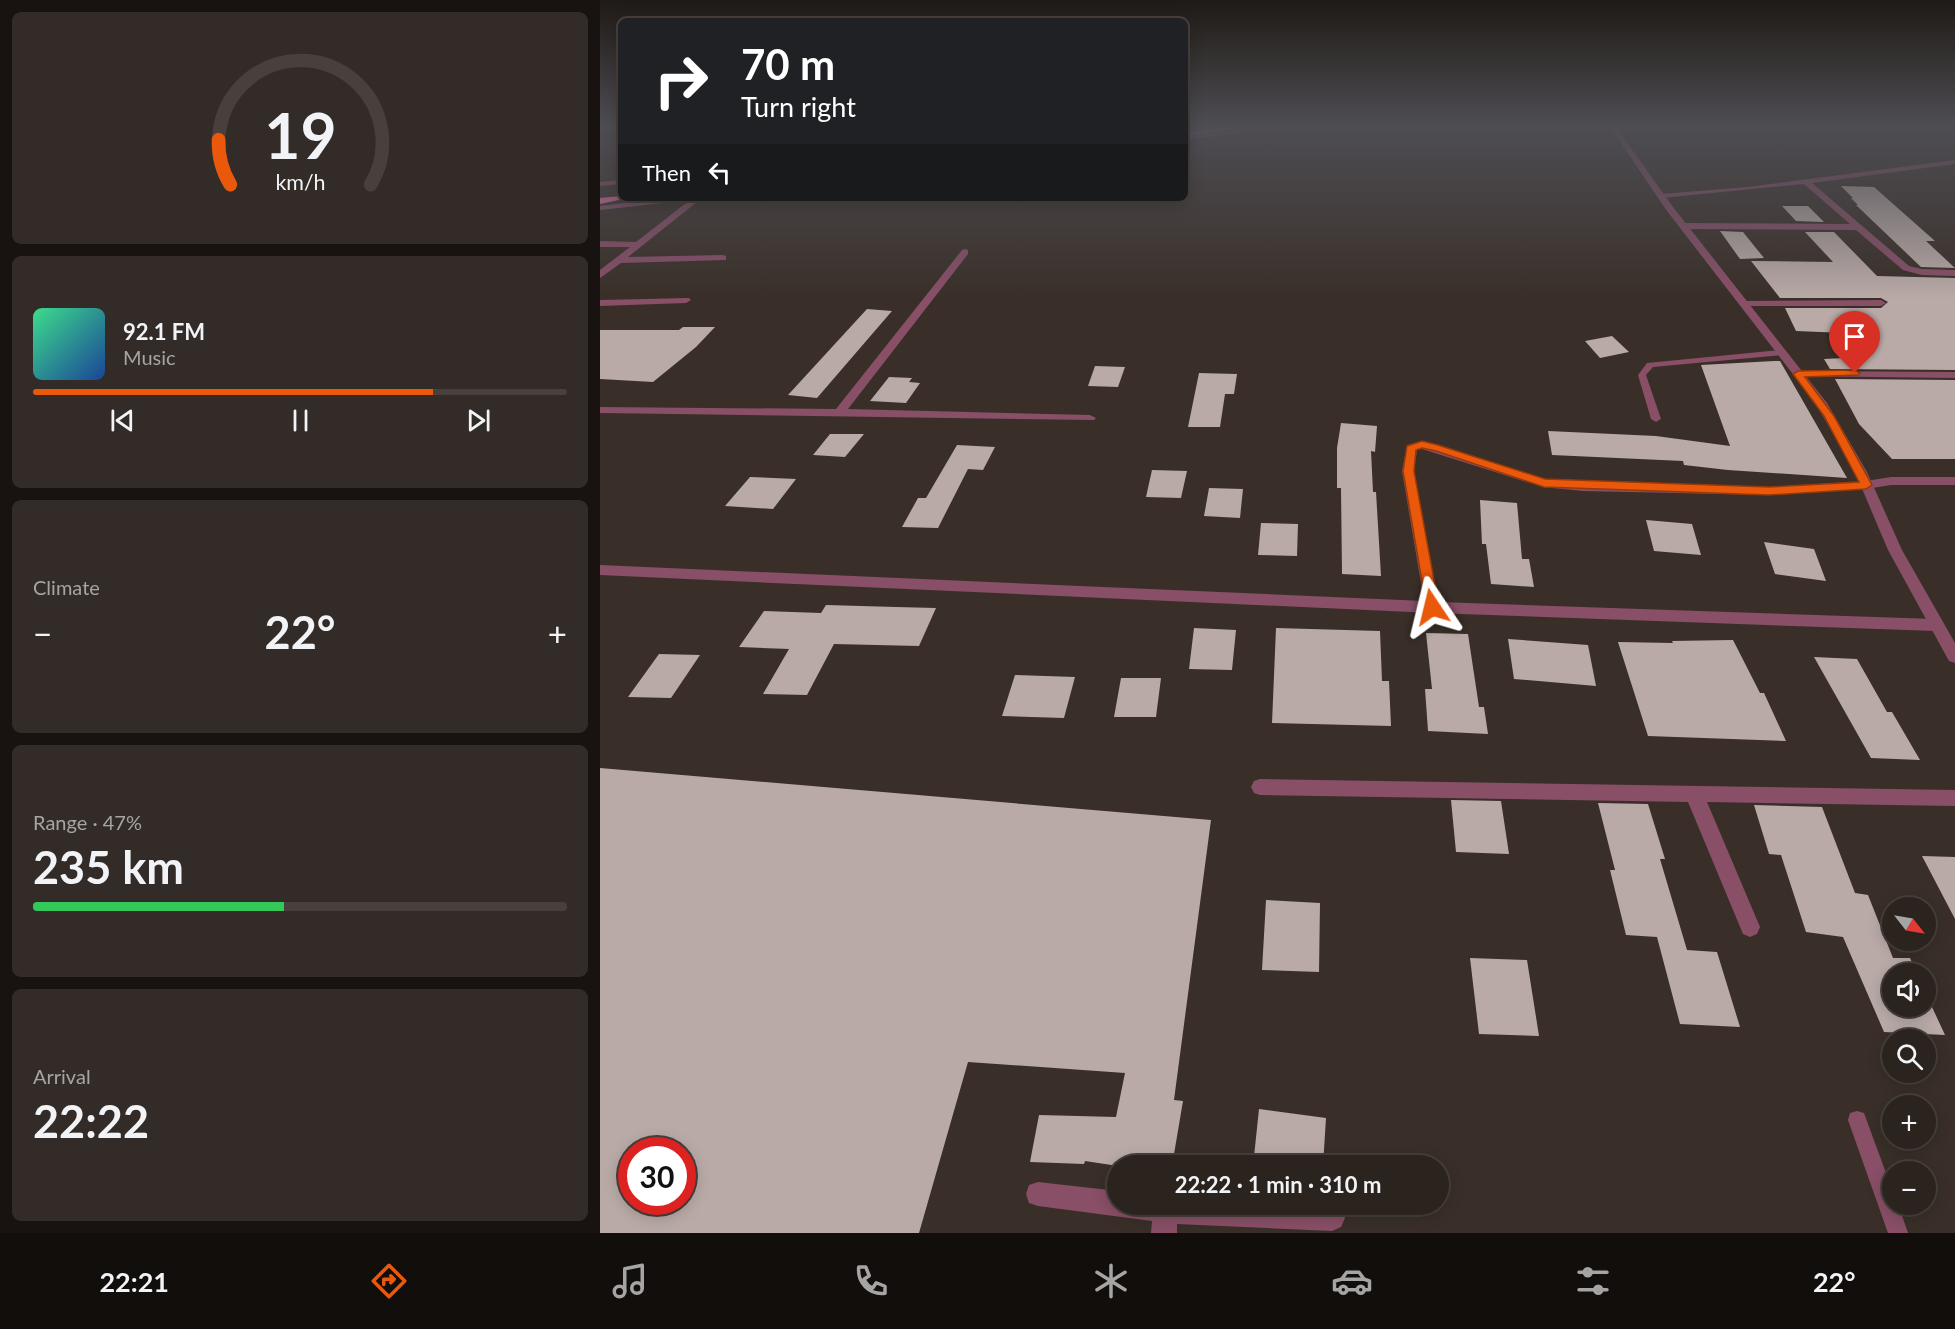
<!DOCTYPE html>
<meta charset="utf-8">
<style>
body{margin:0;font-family:Lato,sans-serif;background:#332b27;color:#f1f3f6;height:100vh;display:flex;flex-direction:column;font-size:22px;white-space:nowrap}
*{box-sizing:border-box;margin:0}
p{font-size:20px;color:#a6a4a4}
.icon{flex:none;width:33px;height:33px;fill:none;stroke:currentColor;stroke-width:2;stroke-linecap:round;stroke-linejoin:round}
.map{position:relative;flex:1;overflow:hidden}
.drawer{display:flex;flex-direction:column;gap:12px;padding:12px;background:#181310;width:600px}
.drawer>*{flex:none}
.banner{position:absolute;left:18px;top:18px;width:570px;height:183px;border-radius:9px;box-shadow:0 3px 15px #0003,0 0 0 2px #47403c;background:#202124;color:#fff;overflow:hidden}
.needle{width:39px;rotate:121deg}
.controls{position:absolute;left:1282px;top:897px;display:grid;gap:12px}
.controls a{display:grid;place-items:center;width:54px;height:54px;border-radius:50%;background:#2b231e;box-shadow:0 3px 15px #0003,0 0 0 2px #47403c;font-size:30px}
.speed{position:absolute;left:18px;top:1137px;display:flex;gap:12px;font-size:30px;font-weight:700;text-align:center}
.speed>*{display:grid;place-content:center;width:78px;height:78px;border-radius:50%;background:#2b231e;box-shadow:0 3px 15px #0003,0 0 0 2px #47403c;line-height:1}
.speed .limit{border:9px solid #d22;background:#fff;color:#111}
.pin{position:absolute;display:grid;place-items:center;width:51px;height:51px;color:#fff;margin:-62px -26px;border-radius:50% 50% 50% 0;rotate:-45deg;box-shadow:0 0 6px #0007}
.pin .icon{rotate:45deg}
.me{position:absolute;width:66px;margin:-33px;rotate:350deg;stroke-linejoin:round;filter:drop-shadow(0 0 4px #0008)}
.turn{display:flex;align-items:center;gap:21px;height:126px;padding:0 24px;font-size:27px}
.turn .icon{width:78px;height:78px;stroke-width:2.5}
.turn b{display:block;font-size:42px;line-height:51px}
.then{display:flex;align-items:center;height:57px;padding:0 24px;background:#0003;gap:12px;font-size:22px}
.big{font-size:45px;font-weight:700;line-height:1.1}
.drawer .card{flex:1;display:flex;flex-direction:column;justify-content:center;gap:9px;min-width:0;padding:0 21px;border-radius:9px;background:#332b27}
.drawer .dial{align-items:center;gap:0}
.dial svg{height:156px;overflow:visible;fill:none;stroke:#47403c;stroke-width:7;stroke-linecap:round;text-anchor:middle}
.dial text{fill:#f1f3f6;stroke:none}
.song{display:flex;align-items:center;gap:18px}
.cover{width:72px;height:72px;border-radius:9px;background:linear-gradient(135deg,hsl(150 70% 55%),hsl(220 70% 35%))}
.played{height:6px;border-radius:3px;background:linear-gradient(90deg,#ea580c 75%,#47403c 75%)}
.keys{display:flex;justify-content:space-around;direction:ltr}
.heat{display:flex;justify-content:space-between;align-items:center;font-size:33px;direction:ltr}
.charge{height:9px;border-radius:4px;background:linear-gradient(90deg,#34c759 47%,#47403c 0)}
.trip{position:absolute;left:507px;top:1155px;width:342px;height:60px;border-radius:30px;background:#2b231e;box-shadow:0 3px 15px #0003,0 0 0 2px #47403c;font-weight:700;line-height:60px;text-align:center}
.menu{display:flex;height:96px;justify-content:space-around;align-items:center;background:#110e0c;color:#a6a4a4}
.menu .icon{width:42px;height:42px}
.menu .on{color:#ea580c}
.menu b{font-size:27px;color:#f1f3f6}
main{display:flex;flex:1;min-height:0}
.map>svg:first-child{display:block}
.building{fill:#b9aaa7;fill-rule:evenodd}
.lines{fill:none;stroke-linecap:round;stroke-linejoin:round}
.service{fill:#884f67;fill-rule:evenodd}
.minor{fill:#884f67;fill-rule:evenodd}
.tertiary{fill:#884f67;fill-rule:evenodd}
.trunk{fill:#ec6ca6;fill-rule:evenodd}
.route{fill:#ea580c;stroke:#983908;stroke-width:1.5}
</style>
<main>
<section class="drawer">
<div class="card dial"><svg viewBox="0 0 100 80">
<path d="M14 69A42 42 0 1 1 86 69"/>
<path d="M14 69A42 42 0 0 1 8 46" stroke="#ea580c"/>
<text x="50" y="56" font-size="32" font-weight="700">19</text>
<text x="50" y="72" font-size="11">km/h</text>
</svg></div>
<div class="card">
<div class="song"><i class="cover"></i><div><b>92.1 FM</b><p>Music</p></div></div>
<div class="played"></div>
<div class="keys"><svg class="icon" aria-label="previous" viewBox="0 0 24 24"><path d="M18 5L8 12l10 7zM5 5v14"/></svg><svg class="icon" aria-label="pause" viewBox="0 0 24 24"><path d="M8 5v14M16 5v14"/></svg><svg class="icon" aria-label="next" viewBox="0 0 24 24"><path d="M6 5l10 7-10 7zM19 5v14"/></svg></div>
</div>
<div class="card"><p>Climate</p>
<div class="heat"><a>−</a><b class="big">22°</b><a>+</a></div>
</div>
<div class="card"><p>Range · 47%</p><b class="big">235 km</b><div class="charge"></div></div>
<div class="card"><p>Arrival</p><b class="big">22:22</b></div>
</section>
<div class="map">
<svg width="1355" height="1233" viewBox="0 0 1355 1233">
<rect width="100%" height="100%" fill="#392f28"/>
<path class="building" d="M1241,186L1274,187L1335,241H1326L1355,268L1321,267L1256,205H1258L1251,198H1253Z
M1182,206H1208L1224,222L1196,221Z
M1120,231L1143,232L1164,258L1140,259Z
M1205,232H1234L1277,276L1355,278V370L1230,369L1224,359L1245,358V333L1196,331L1185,308H1281L1288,302L1281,298H1180L1151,261L1233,262Z
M267,309L292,311L217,398L188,395Z
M83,327H115L96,347L53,382L0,379V330H79Z
M1012,336L1029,352L1000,358L985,341Z
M1174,361H1180L1247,478L1128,470L1084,465L1083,461L952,455L948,431L1056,436L1130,446L1101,365Z
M495,366L525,367L518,387L488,386Z
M599,373L637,374L634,394H625L620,427H588Z
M289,377L312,378L309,382L320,383L306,403L270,401Z
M1235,379L1355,380V459H1292L1259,424Z
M741,423L777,426L775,452L771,451L773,492H776L781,576L742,574L741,488H737V448Z
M230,434H264L245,457L213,455Z
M357,445L395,447L383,470L368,469L338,528L302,527L318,498H326Z
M552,470L587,471L581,498L546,497Z
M150,477L196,479L173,509L125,506Z
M609,488L643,489L640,518L604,516Z
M880,500L917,503L922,559H929L934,587L891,584L886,544H882Z
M1046,520L1092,524L1101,555L1054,551Z
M661,523L698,524L697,556L658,555Z
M1164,542L1214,549L1226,581L1175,574Z
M226,605L296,607L336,608L319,646L234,644L207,695L163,694L189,649L139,647L164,611L221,613Z
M594,628L636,630L632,670L589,669Z
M676,628L780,631L782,681H789L791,726L672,723Z
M826,633L868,634L879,707H884L888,734L828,731L825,689H832Z
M908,639L988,645L996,686L914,679Z
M1133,640L1160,693H1164L1186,741L1048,736L1018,642L1073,643L1072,641Z
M59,654L100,655L71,698L28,697Z
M1214,657L1257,659L1287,712H1292L1320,760L1271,758Z
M415,675L475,677L464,718L402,716Z
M521,678H561L556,717H514Z
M0,768L611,820L574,1100L583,1101L572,1166H518L485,1161L484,1164L430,1162L439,1115L516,1117L525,1073L368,1062L319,1233H0ZM32,1150H82V1202H32Z
M851,800L901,801L909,854L856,852Z
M998,803L1048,804L1065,859H1060L1087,950L1117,952L1140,1027L1080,1024L1057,937L1026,935L1010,870H1015Z
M1154,805L1222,807L1255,893L1268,895L1293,958H1310L1317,974H1293V1006H1326V994L1345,1035L1284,1032L1243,937L1206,932L1181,855L1169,854Z
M1322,856L1355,857V919Z
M666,900L720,903L719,972L662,970Z
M870,958L927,960L939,1036L879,1034Z
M659,1109L726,1118L723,1166H653Z"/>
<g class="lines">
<path class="service" d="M1181,350L1184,351V355L1053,367L1046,375L1061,419L1056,422L1051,419L1038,375L1047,363Z
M1257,1111L1264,1113L1293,1192V1204H1298L1308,1233H1288L1248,1120L1250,1113Z"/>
<path class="minor" d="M659,127H679L585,140V136Z
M1355,160V164L1212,183L1309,266L1322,269L1355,270V276L1322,275L1303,270L1256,230L1083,229L1079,226L1083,223L1250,224L1204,184L1061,198L1057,196L1061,194L1148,187Z
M68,198H102L28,257L123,255L126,256V260L21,263L0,278V270L30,247H0V241L36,242L90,200L0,210V206Z
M365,249L368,250V254L248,409L490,415L496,418L494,420L0,413V407L236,409L362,250Z
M89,298L91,300L86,303L0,306V300Z
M1143,301L1281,300L1286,303L1281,306H1140V302Z
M1198,371L1355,372V378L1194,376L1193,374Z
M822,441L944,479L983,483L1169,487L1266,481L1291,477H1355V485H1291L1266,489L1169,495L983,491L943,487L822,449L817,450L814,471L838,602L1335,619L1340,621L1343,625L1340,629L1335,631L832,613L0,575V565L824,601L802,471L807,445Z
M660,779L1355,790V806L1107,802L1160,927L1157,934L1150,937L1143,934L1088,802L660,795L654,793L651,787L654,781Z
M438,1182L518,1191V1204L732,1205L741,1209L745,1218L741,1227L732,1231L577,1224V1233H551L552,1221L438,1206L429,1203L426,1194L429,1185Z"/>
<path class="tertiary" d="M1010,127H1016L1073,207L1227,403L1267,472L1302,550L1355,643V663L1349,661L1288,550L1255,472L1216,404L1067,211Z
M21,180V184L0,186V182Z"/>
<path class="trunk" d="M625,127H648L585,136V132Z
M21,196V198H28L0,204V198Z"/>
</g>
<linearGradient id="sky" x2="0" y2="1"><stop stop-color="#1f1a16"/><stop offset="0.42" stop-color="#4e4d53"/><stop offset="1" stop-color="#4e4d53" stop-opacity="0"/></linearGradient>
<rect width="1355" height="300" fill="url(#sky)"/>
<path class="route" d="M1255,370L1260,373L1258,375L1205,377L1234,416L1272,485L1266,489L1169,495L944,487L836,451L822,448L816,450L814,471L839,607L837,610H827L803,471L807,446L822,441L838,445L945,479L1169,487L1259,482L1224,416L1193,374L1198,371Z"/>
</svg>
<div class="controls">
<a><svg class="needle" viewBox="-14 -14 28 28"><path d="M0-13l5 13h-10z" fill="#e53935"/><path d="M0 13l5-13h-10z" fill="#a6a4a4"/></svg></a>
<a><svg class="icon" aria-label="sound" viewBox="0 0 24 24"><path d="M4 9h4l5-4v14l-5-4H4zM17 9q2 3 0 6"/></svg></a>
<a><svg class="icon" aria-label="search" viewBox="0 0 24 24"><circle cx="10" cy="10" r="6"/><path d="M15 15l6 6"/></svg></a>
<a>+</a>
<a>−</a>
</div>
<div class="speed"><div class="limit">30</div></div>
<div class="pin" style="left:1255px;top:373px;background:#d93025"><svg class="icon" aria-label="arrive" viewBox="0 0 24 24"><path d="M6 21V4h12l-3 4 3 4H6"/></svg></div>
<svg class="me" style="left:832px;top:607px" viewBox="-20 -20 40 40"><path d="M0-17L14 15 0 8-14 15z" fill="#ea580c" stroke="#fff" stroke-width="4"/></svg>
<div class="trip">22:22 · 1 min · 310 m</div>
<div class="banner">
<div class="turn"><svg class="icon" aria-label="right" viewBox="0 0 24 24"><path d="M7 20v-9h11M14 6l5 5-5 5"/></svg><div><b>70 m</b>Turn right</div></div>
<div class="then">Then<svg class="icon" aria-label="left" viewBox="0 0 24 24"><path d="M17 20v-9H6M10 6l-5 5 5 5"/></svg></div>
</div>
</div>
</main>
<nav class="menu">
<b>22:21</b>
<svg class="icon on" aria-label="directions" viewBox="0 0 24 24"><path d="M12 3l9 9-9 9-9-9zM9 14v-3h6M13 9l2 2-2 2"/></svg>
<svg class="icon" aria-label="music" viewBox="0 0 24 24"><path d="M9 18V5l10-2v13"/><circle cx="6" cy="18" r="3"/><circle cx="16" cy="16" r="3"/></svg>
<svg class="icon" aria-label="phone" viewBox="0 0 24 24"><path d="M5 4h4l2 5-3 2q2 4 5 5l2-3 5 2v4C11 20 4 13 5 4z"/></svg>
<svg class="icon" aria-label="climate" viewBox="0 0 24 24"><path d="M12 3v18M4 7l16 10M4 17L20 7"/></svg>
<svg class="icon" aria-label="car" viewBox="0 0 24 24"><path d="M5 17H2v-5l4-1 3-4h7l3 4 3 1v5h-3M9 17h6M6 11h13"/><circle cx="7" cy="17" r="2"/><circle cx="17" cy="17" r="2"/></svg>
<svg class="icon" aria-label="filters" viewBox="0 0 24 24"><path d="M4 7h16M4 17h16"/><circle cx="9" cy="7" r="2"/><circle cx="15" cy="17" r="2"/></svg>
<b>22°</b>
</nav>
